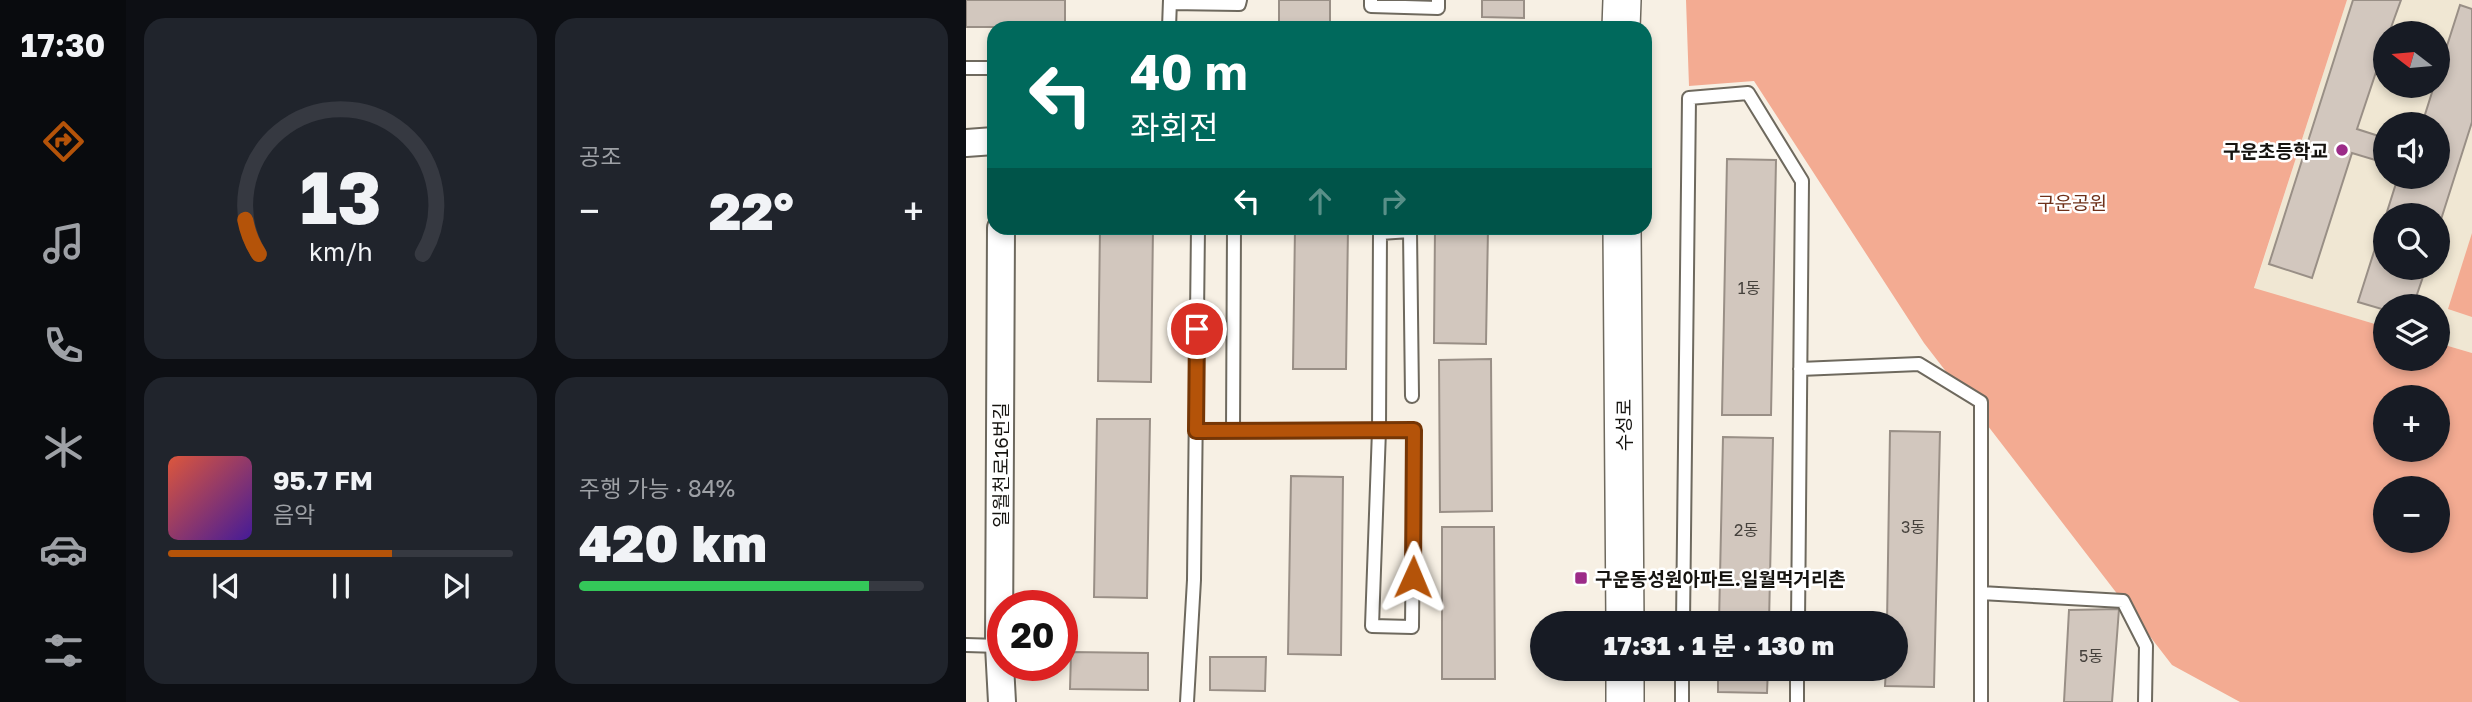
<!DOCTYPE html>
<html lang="ko">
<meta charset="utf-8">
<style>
body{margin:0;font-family:"Golos Text","Noto Sans KR",sans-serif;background:#20242c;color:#f1f3f6;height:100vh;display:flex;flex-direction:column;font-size:26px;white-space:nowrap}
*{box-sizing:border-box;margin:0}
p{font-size:23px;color:#9ea1a6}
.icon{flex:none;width:38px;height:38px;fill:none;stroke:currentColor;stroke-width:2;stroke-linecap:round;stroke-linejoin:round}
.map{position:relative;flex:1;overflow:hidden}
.drawer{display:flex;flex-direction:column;gap:18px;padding:18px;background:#0d0f14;width:840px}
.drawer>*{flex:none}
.guide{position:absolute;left:21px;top:21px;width:665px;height:214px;border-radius:21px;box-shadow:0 4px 10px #0003;background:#00695c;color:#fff;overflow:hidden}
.needle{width:46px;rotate:286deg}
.buttons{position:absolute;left:1407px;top:21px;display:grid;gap:14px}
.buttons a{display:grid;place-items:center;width:77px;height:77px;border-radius:50%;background:#171b24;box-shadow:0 4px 10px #0003;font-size:35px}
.speed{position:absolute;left:21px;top:590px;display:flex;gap:14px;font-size:35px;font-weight:700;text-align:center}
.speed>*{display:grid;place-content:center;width:91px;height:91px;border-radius:50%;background:#171b24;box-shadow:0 4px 10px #0003;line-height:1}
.speed .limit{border:10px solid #d22;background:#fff;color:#111}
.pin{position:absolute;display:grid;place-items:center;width:60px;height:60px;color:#fff;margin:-30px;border:4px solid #fff;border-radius:50%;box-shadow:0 2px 7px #0007}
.me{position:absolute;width:77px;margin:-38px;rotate:1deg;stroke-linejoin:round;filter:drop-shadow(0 0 5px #0008)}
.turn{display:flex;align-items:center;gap:24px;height:147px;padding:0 28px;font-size:32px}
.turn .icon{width:91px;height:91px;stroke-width:2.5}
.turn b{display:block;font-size:49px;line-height:60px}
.lanes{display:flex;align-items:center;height:66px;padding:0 28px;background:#0003;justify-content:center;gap:35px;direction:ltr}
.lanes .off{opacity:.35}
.big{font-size:52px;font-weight:800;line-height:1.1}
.drawer .widget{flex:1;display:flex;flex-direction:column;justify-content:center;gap:10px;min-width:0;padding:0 24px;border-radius:21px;background:#20242c}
.drawer .dial{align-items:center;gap:0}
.dial svg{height:182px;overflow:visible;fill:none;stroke:#363941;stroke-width:7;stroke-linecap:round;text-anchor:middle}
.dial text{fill:#f1f3f6;stroke:none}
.song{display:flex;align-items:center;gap:21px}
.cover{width:84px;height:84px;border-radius:10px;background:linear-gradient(135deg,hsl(10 70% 55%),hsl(260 70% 35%))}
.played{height:7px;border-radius:4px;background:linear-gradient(90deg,#b45309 65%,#363941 65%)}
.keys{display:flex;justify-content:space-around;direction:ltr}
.heat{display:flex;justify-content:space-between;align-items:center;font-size:38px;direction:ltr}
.charge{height:10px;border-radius:5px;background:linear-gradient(90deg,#34c759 84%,#363941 0)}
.drawer .tiles{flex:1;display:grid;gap:18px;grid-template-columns:repeat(2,1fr)}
.trip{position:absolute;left:564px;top:611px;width:378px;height:70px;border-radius:35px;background:#171b24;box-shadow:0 4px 10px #0003;font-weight:800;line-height:70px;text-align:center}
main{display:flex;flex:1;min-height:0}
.tab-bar{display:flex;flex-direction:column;width:126px;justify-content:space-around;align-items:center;background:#090b0e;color:#9ea1a6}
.tab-bar .icon{width:49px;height:49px}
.tab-bar .current{color:#b45309}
.tab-bar b{font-size:32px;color:#f1f3f6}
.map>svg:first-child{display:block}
.built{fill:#f0e7d3;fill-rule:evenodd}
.green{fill:#f3ab92;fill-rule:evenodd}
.building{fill:#d2c7be;stroke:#998f86;stroke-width:2}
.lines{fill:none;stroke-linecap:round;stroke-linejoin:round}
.lane-casing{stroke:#6e695e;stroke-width:16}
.street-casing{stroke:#6e695e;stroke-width:30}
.secondary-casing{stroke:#6e695e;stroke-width:40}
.lane{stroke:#fff;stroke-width:12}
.street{stroke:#fff;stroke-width:26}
.secondary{stroke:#fff;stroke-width:37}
.route-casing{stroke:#753606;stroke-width:18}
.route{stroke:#b45309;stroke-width:12}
.poi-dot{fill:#9c2b88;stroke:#fff;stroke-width:2.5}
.labels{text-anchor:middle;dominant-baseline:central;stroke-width:5;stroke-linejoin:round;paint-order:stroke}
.number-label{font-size:16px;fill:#45413c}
.poi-label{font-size:19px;font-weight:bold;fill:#161410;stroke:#fff;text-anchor:end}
.park-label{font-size:19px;fill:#6d3019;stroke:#fff}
.street-label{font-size:19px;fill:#161410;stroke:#fff}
</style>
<main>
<nav class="tab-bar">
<b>17:30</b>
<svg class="icon current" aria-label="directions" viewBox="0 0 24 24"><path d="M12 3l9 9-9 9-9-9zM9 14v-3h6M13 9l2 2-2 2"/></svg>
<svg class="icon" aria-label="music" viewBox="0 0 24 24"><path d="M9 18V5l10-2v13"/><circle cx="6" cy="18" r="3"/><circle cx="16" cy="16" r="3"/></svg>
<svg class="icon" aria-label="phone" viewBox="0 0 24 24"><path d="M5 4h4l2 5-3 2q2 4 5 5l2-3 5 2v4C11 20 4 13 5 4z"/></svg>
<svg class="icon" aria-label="climate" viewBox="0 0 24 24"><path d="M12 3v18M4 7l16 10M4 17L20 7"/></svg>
<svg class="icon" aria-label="car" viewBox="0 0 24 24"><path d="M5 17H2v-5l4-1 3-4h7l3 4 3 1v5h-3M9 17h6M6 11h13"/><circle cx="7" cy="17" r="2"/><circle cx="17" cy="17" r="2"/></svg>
<svg class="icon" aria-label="filters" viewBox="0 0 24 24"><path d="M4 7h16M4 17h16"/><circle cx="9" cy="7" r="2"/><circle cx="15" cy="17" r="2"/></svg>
</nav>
<section class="drawer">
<div class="tiles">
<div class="widget dial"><svg viewBox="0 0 100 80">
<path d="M14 69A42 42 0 1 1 86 69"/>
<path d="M14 69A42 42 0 0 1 8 54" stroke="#b45309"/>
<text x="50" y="56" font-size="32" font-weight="700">13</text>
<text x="50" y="72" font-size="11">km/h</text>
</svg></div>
<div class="widget"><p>공조</p>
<div class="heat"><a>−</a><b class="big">22°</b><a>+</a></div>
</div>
<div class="widget">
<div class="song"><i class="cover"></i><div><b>95.7 FM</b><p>음악</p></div></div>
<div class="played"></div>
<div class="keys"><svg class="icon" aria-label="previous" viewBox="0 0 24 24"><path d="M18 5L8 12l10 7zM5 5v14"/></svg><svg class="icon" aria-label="pause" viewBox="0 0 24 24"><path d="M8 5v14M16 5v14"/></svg><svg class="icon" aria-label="next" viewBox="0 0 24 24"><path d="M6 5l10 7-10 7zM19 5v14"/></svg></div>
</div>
<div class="widget"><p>주행 가능 · 84%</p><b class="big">420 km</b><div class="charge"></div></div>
</div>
</section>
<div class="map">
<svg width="1506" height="702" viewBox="0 0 1506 702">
<rect width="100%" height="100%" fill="#f7f0e4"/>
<path class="built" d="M1381,0H1506V353L1472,343V306H1419V327L1288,289ZM1419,33H1472V86H1419ZM1419,124H1472V177H1419ZM1419,215H1472V268H1419Z"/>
<path class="green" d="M720,0H1381L1288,288L1419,327V359H1472V343L1506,353V702H1274L1206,665L958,343L788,81L723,86ZM1419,397H1472V450H1419ZM1419,488H1472V541H1419Z
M1506,233V317L1482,309Z"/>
<path class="building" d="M0,0H99V27H0Z
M313,0H364V28H313Z
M516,0H558V18L516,17Z
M1387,0H1435L1423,33H1419V45L1391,129L1419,138V163L1386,153L1346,278L1303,264Z
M1494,5L1506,9V122L1472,229V215H1420L1432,177H1472V124H1456L1468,86H1472V74Z
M761,159L810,160L805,415H756Z
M1419,217V268H1460L1447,306H1419V310L1392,302Z
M134,228H187L185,382L132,381Z
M329,228H382L380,369H327Z
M469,228H522L520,344L468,343Z
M525,359L526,511L474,512L473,360Z
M131,419H184L181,598L128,597Z
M924,431L974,432L968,687L919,686L920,668H929V623H921Z
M757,437L807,438L803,623H753Z
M325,476L377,477L375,655L322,654Z
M476,527H528L529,679H476Z
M1153,609L1146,702H1098L1103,610Z
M105,652L182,653V690L104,689Z
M244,657H300L299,691L244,690Z
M752,668H802L801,693L752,692Z"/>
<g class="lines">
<defs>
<path id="lane" d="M405,0V6L472,8V0
M204,3L273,4L274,0
M203,28L204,0
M0,68H28
M834,369L953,364L1015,402V702
M230,431H267L268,228
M267,431L413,430L406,626L446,627L448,430H413L414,233L444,231L446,396
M1015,593L1157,601L1180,646L1179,702
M717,623L723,98L782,93L836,181L832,623
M0,645L33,646
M221,702L228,580L232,228
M716,702V668
M831,702V668"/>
<path id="street" d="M0,143L28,141
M35,228L33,646L36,702"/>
<path id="secondary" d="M655,28L656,0
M656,228L659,623
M659,668V702"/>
</defs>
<use href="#lane" class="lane-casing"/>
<use href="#street" class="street-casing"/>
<use href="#secondary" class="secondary-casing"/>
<use href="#lane" class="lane"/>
<use href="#street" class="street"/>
<use href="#secondary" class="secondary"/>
</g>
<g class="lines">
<defs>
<path id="route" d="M231,329L230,431L448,430L447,577"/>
</defs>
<use href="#route" class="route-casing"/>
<use href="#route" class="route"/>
</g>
<g class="poi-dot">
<circle cx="1376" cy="150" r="7"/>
<rect x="608" y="571" width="14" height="14" rx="3.5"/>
</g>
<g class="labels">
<g class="number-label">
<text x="783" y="288">1동</text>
<text x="947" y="527">3동</text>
<text x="780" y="530">2동</text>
<text x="1125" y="656">5동</text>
</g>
<g class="poi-label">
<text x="1362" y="150">구운초등학교</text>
<text x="629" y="578" text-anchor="start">구운동성원아파트.일월먹거리촌</text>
</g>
<g class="park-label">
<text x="1106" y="202">구운공원</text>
</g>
<g class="street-label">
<text transform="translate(657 425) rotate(-90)">수성로</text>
<text transform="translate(34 465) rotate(-90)">일월천로16번길</text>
</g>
</g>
</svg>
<div class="buttons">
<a><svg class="needle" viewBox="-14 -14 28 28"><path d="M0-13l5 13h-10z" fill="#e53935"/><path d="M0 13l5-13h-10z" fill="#9ea1a6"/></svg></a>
<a><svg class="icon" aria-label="sound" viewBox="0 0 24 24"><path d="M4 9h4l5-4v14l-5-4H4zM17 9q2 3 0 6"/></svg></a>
<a><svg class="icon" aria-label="search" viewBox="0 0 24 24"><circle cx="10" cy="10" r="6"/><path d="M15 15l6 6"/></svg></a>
<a><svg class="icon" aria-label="layers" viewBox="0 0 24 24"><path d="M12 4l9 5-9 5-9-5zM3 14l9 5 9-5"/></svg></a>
<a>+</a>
<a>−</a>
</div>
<div class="speed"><div class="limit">20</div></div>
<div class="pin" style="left:231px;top:329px;background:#d93025"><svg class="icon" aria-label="arrive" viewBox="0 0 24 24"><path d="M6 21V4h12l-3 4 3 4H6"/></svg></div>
<svg class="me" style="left:447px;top:577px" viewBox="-20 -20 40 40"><path d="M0-17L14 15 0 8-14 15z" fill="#b45309" stroke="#fff" stroke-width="4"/></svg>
<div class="trip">17:31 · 1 분 · 130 m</div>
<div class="guide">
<div class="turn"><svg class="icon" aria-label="left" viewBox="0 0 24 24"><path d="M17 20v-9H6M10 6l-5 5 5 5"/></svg><div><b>40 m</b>좌회전</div></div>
<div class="lanes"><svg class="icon" aria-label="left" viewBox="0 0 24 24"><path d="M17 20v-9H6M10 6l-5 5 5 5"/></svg><svg class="icon off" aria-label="ahead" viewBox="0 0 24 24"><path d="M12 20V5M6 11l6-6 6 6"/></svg><svg class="icon off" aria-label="right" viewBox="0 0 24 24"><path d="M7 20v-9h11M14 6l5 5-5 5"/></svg></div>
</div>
</div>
</main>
